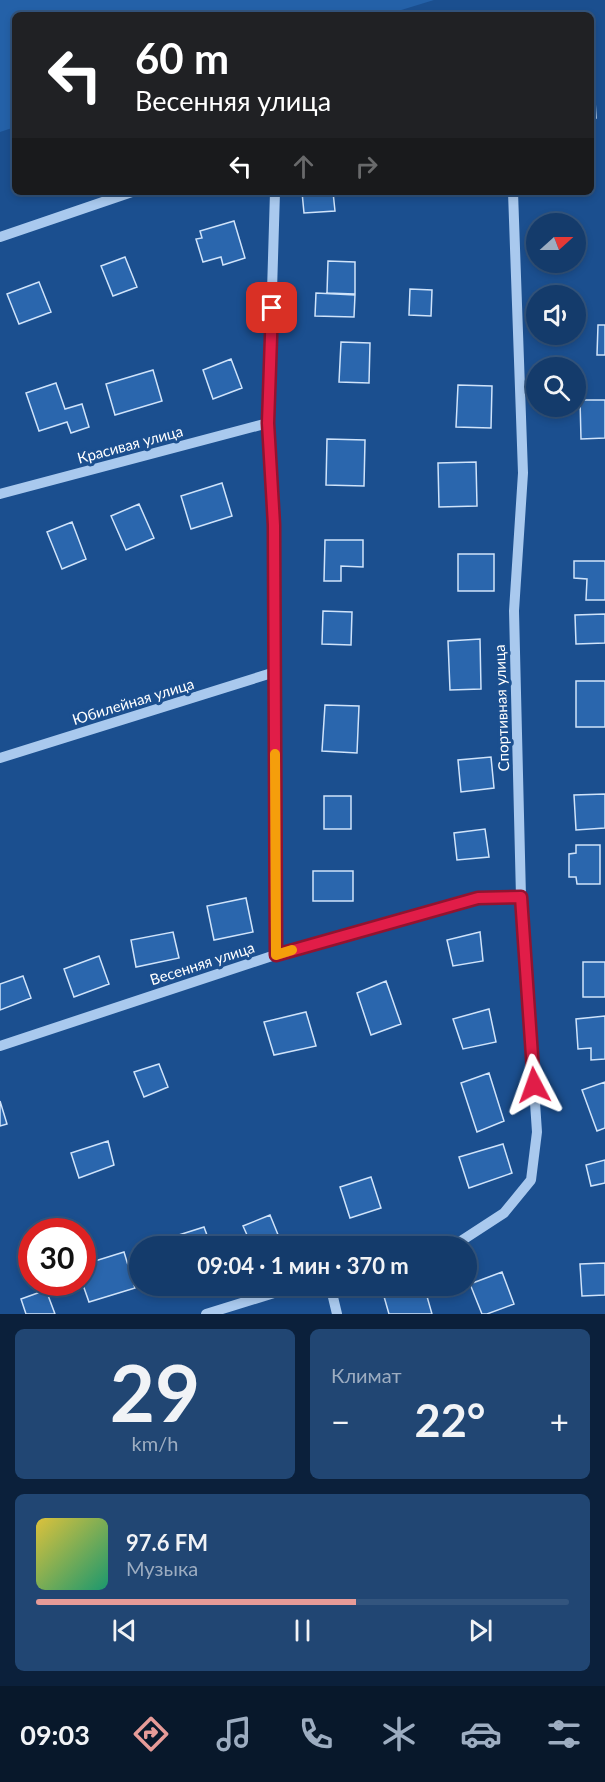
<!DOCTYPE html>
<html lang="ru">
<meta charset="utf-8">
<style>
body{margin:0;font-family:Lato,sans-serif;background:#214673;color:#f1f3f6;height:100vh;display:flex;flex-direction:column;font-size:22px;white-space:nowrap}
*{box-sizing:border-box;margin:0}
p{font-size:20px;color:#9dadc1}
.icon{flex:none;width:33px;height:33px;fill:none;stroke:currentColor;stroke-width:2;stroke-linecap:round;stroke-linejoin:round}
.map{position:relative;height:1314px;overflow:hidden}
.side{display:flex;flex-direction:column;gap:15px;padding:15px;background:#0b203b;flex:1}
.side>*{flex:none}
.banner{position:absolute;left:12px;top:12px;width:582px;height:183px;border-radius:9px;box-shadow:0 3px 9px #0003,0 0 0 2px #33557e;background:#202124;color:#fff;overflow:hidden}
.needle{width:39px;rotate:69deg}
.fabs{position:absolute;left:526px;top:213px;display:grid;gap:12px}
.fabs a{display:grid;place-items:center;width:60px;height:60px;border-radius:50%;background:#143b6b;box-shadow:0 3px 9px #0003,0 0 0 2px #33557e;font-size:30px}
.speed{position:absolute;left:18px;top:1218px;display:flex;gap:12px;font-size:30px;font-weight:700;text-align:center}
.speed>*{display:grid;place-content:center;width:78px;height:78px;border-radius:50%;background:#143b6b;box-shadow:0 3px 9px #0003,0 0 0 2px #33557e;line-height:1}
.speed .limit{border:9px solid #d22;background:#fff;color:#111}
.pin{position:absolute;display:grid;place-items:center;width:51px;height:51px;color:#fff;margin:-26px;border-radius:12px;box-shadow:0 3px 9px #0006}
.me{position:absolute;width:66px;margin:-33px;rotate:356deg;stroke-linejoin:round;filter:drop-shadow(0 0 4px #0008)}
.turn{display:flex;align-items:center;gap:21px;height:126px;padding:0 24px;font-size:27px}
.turn .icon{width:78px;height:78px;stroke-width:2.5}
.turn b{display:block;font-size:42px;line-height:51px}
.lanes{display:flex;align-items:center;height:57px;padding:0 24px;background:#0003;justify-content:center;gap:30px;direction:ltr}
.lanes .off{opacity:.35}
.big{font-size:45px;font-weight:700;line-height:1.1}
.side .card{flex:1;display:flex;flex-direction:column;justify-content:center;gap:9px;min-width:0;padding:0 21px;border-radius:9px;background:#214673}
.side .dial{align-items:center;gap:0}
.dial b{font-size:78px;line-height:1}
.song{display:flex;align-items:center;gap:18px}
.cover{width:72px;height:72px;border-radius:9px;background:linear-gradient(135deg,hsl(50 70% 55%),hsl(160 70% 35%))}
.played{height:6px;border-radius:3px;background:linear-gradient(90deg,#e69b98 60%,#33557e 60%)}
.keys{display:flex;justify-content:space-around;direction:ltr}
.heat{display:flex;justify-content:space-between;align-items:center;font-size:33px;direction:ltr}
.side .tiles{flex:1;display:grid;gap:15px;grid-template-columns:1fr 1fr}
.card:last-child{grid-column:span 2}
.trip{position:absolute;left:129px;top:1236px;width:348px;height:60px;border-radius:30px;background:#143b6b;box-shadow:0 3px 9px #0003,0 0 0 2px #33557e;font-weight:700;line-height:60px;text-align:center}
.dock{display:flex;height:96px;justify-content:space-around;align-items:center;background:#08182b;color:#9dadc1}
.dock .icon{width:42px;height:42px}
.dock .current{color:#e69b98}
.dock b{font-size:27px;color:#f1f3f6}
.map>svg:first-child{display:block}
.green{fill:#2461a8}
.building{fill:#2a66ad;stroke:#cfe3fa;stroke-width:1.5}
.lines{fill:none;stroke-linecap:round;stroke-linejoin:round}
.minor{stroke:#a9c9ee;stroke-width:10}
.route-casing{stroke:#92132f;stroke-width:15}
.route{stroke:#e11d48;stroke-width:10}
.slow{stroke:#f59e0b;stroke-width:10}
.labels{text-anchor:middle;dominant-baseline:central;stroke-width:6;stroke-linejoin:round;paint-order:stroke}
.street-label{font-size:15px;fill:#fff;stroke:#1b4f8f}
</style>
<div class="map">
<svg width="605" height="1314" viewBox="0 0 605 1314">
<rect width="100%" height="100%" fill="#1b4f8f"/>
<path class="green" d="M0,0H434L385,15H15V127L0,132Z"/>
<path class="building" d="M591,82H594L596,118H591Z
M302,192H333L335,211L304,213Z
M234,221L245,258L223,265L221,257L203,262L196,239L202,238L200,231Z
M125,257L137,287L113,296L101,266Z
M328,261L355,262V294L327,293Z
M39,282L51,312L19,324L7,294Z
M410,289L432,290L431,316L409,315Z
M316,293L355,295L354,317L315,316Z
M598,325H605V355H597Z
M341,342L370,343L369,383L339,382Z
M231,359L242,388L213,399L203,370Z
M153,370L162,401L115,415L106,384Z
M56,383L65,409L82,404L89,427L71,433L67,422L39,431L26,393Z
M458,385L492,386L491,428L456,427Z
M580,400H605V438L581,439Z
M327,439L365,440L364,486L326,485Z
M476,462L477,506L439,507L438,463Z
M222,483L232,516L191,529L181,496Z
M139,504L154,538L126,550L111,516Z
M72,522L86,559L62,569L47,532Z
M325,540H363V567L341,566V581H324Z
M458,554H494V591H458Z
M574,561H605V600H586L587,579L574,578Z
M323,611L352,612L351,645L322,644Z
M605,614V643L576,644L575,615Z
M480,639L481,689L450,690L448,641Z
M576,681H605V727H576Z
M325,705L359,706L357,753L322,751Z
M491,757L494,788L461,792L458,760Z
M605,794V828L576,830L574,795Z
M324,796H351V829H324Z
M485,829L489,857L457,860L454,833Z
M576,845H600V884H577L576,877H569V854L576,853Z
M313,871H353V901H313Z
M246,898L253,932L214,940L207,906Z
M173,932L179,958L136,967L131,940Z
M480,932L483,961L453,966L447,940Z
M99,956L109,984L74,997L64,969Z
M583,962H605V997H583Z
M23,976L31,998L0,1010V984Z
M386,981L401,1024L371,1035L357,993Z
M489,1009L496,1042L463,1049L453,1019Z
M306,1012L316,1046L274,1055L264,1022Z
M605,1016V1059L591,1060V1048L578,1049L576,1019Z
M159,1064L168,1087L144,1097L134,1072Z
M489,1073L504,1121L477,1132L461,1083Z
M605,1082V1128L597,1131L582,1090Z
M0,1101L7,1124L0,1126Z
M108,1141L114,1165L79,1178L71,1153Z
M503,1144L512,1173L469,1188L459,1157Z
M605,1160V1183L591,1186L586,1165Z
M371,1177L381,1208L350,1218L340,1187Z
M270,1215L281,1242L270,1246H252L243,1226Z
M204,1227L211,1246H165L163,1240Z
M124,1252L135,1288L89,1302L82,1282V1265Z
M605,1263V1295L582,1296L580,1264Z
M502,1272L514,1304L487,1314H482L470,1284Z
M408,1286H424L432,1314H389L383,1293Z
M46,1290L55,1314H26L21,1299Z"/>
<g class="lines">
<path class="minor" d="M275,192L268,423L274,525L275,955
M0,237L132,192
M0,494L268,423
M0,758L275,672
M0,1046L275,955L479,898L521,897
M450,1246L461,1241L504,1213L531,1180L537,1132L521,897L514,611L523,473L513,192
M332,1293L337,1314
M206,1314L287,1289H308L332,1293L357,1286"/>
</g>
<g class="lines">
<defs>
<path id="route" d="M272,308L268,423L274,525L276,955L478,898L521,897L534,1085"/>
</defs>
<use href="#route" class="route-casing"/>
<use href="#route" class="route"/>
<path class="slow" d="M275,754L276,955L292,950"/>
</g>
<g class="labels">
<g class="street-label">
<text transform="translate(130 444) rotate(-15)">Красивая улица</text>
<text transform="translate(133 701) rotate(-17)">Юбилейная улица</text>
<text transform="translate(501 708) rotate(-92)">Спортивная улица</text>
<text transform="translate(202 963) rotate(-18)">Весенняя улица</text>
</g>
</g>
</svg>
<div class="fabs">
<a><svg class="needle" viewBox="-14 -14 28 28"><path d="M0-13l5 13h-10z" fill="#e53935"/><path d="M0 13l5-13h-10z" fill="#9dadc1"/></svg></a>
<a><svg class="icon" aria-label="sound" viewBox="0 0 24 24"><path d="M4 9h4l5-4v14l-5-4H4zM17 9q2 3 0 6"/></svg></a>
<a><svg class="icon" aria-label="search" viewBox="0 0 24 24"><circle cx="10" cy="10" r="6"/><path d="M15 15l6 6"/></svg></a>
</div>
<div class="speed"><div class="limit">30</div></div>
<div class="pin" style="left:272px;top:308px;background:#d93025"><svg class="icon" aria-label="arrive" viewBox="0 0 24 24"><path d="M6 21V4h12l-3 4 3 4H6"/></svg></div>
<svg class="me" style="left:534px;top:1085px" viewBox="-20 -20 40 40"><path d="M0-17L14 15 0 8-14 15z" fill="#e11d48" stroke="#fff" stroke-width="4"/></svg>
<div class="trip">09:04 · 1 мин · 370 m</div>
<div class="banner">
<div class="turn"><svg class="icon" aria-label="left" viewBox="0 0 24 24"><path d="M17 20v-9H6M10 6l-5 5 5 5"/></svg><div><b>60 m</b>Весенняя улица</div></div>
<div class="lanes"><svg class="icon" aria-label="left" viewBox="0 0 24 24"><path d="M17 20v-9H6M10 6l-5 5 5 5"/></svg><svg class="icon off" aria-label="ahead" viewBox="0 0 24 24"><path d="M12 20V5M6 11l6-6 6 6"/></svg><svg class="icon off" aria-label="right" viewBox="0 0 24 24"><path d="M7 20v-9h11M14 6l5 5-5 5"/></svg></div>
</div>
</div>
<section class="side">
<div class="tiles">
<div class="card dial"><b>29</b><p>km/h</p></div>
<div class="card"><p>Климат</p>
<div class="heat"><a>−</a><b class="big">22°</b><a>+</a></div>
</div>
<div class="card">
<div class="song"><i class="cover"></i><div><b>97.6 FM</b><p>Музыка</p></div></div>
<div class="played"></div>
<div class="keys"><svg class="icon" aria-label="previous" viewBox="0 0 24 24"><path d="M18 5L8 12l10 7zM5 5v14"/></svg><svg class="icon" aria-label="pause" viewBox="0 0 24 24"><path d="M8 5v14M16 5v14"/></svg><svg class="icon" aria-label="next" viewBox="0 0 24 24"><path d="M6 5l10 7-10 7zM19 5v14"/></svg></div>
</div>
</div>
</section>
<nav class="dock">
<b>09:03</b>
<svg class="icon current" aria-label="directions" viewBox="0 0 24 24"><path d="M12 3l9 9-9 9-9-9zM9 14v-3h6M13 9l2 2-2 2"/></svg>
<svg class="icon" aria-label="music" viewBox="0 0 24 24"><path d="M9 18V5l10-2v13"/><circle cx="6" cy="18" r="3"/><circle cx="16" cy="16" r="3"/></svg>
<svg class="icon" aria-label="phone" viewBox="0 0 24 24"><path d="M5 4h4l2 5-3 2q2 4 5 5l2-3 5 2v4C11 20 4 13 5 4z"/></svg>
<svg class="icon" aria-label="climate" viewBox="0 0 24 24"><path d="M12 3v18M4 7l16 10M4 17L20 7"/></svg>
<svg class="icon" aria-label="car" viewBox="0 0 24 24"><path d="M5 17H2v-5l4-1 3-4h7l3 4 3 1v5h-3M9 17h6M6 11h13"/><circle cx="7" cy="17" r="2"/><circle cx="17" cy="17" r="2"/></svg>
<svg class="icon" aria-label="filters" viewBox="0 0 24 24"><path d="M4 7h16M4 17h16"/><circle cx="9" cy="7" r="2"/><circle cx="15" cy="17" r="2"/></svg>
</nav>
